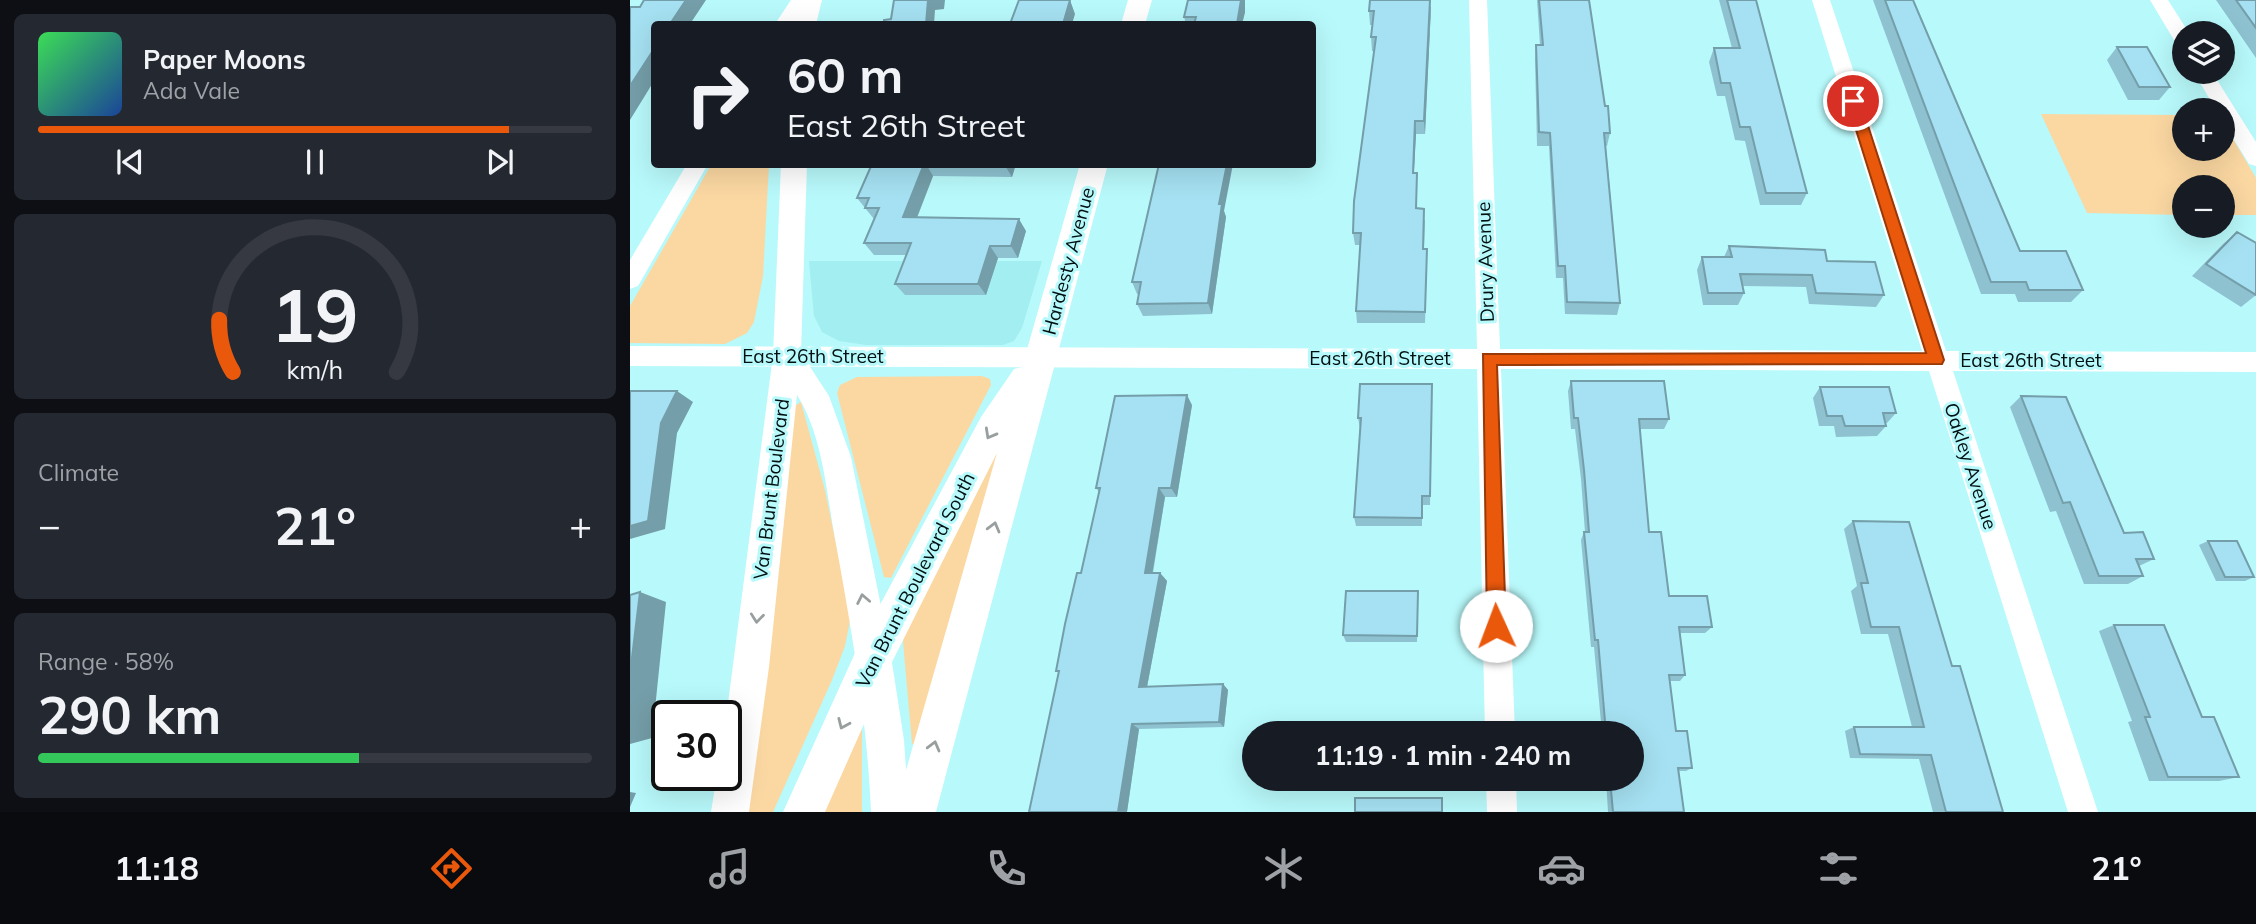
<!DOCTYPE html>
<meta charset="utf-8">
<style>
body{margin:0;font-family:Mulish,sans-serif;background:#242831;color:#f1f3f6;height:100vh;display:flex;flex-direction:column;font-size:26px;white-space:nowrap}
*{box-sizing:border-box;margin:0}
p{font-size:23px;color:#9ea1a6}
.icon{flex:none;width:38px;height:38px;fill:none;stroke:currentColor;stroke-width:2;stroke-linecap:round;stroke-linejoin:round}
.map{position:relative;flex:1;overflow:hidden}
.drawer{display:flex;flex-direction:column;gap:14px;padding:14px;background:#0d0f14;width:630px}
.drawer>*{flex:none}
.hud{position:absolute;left:21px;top:21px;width:665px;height:147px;border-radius:7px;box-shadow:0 7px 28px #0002;background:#171b24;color:#f1f3f6;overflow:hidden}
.controls{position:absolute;left:1542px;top:21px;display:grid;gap:14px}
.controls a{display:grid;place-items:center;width:63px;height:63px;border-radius:50%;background:#171b24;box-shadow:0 7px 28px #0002;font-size:35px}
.speed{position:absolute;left:21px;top:700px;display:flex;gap:14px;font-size:35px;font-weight:700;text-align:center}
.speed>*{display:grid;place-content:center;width:91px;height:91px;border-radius:50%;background:#171b24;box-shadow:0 7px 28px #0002;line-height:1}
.speed .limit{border:4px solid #111;border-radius:10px;background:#fff;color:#111}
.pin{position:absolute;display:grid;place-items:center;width:60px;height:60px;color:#fff;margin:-30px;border:4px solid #fff;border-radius:50%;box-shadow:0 2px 7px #0007}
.me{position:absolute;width:77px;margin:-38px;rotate:358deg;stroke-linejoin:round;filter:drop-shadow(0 0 5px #0008)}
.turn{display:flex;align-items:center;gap:24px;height:147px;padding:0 21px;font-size:32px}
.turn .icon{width:91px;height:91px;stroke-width:2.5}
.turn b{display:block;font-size:49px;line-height:60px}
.big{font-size:52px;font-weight:700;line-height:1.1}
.drawer .tile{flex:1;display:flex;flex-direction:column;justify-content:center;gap:10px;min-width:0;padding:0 24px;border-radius:10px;background:#242831}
.drawer .dial{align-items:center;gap:0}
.dial svg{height:182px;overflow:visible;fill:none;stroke:#363941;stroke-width:7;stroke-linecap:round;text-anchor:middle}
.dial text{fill:#f1f3f6;stroke:none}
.song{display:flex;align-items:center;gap:21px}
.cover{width:84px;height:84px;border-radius:10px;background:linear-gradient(135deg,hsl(130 70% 55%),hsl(220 70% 35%))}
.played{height:7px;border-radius:4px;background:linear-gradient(90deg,#ea580c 85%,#363941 85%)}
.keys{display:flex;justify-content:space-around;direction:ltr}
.heat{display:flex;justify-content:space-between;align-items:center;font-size:38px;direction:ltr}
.charge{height:10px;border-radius:5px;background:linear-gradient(90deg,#34c759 58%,#363941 0)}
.trip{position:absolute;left:612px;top:721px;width:402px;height:70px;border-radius:35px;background:#171b24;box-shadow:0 7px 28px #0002;font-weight:700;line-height:70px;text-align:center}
.dock{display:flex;height:112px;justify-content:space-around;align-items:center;background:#090b0e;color:#9ea1a6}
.dock .icon{width:49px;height:49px}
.dock .active{color:#ea580c}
.dock b{font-size:32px;color:#f1f3f6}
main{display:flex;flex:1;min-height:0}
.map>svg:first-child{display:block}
.built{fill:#a2eef0}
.green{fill:#fbd8a2}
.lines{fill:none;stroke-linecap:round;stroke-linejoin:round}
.minor{fill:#fff;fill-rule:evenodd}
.tertiary{fill:#fff;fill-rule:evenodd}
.secondary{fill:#fff;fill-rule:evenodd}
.wall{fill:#8ec2d0}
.shaded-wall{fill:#749ea9}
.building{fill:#a5e1f2;stroke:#749ea9;stroke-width:2}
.oneway{stroke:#999f9f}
.route{fill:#ea580c;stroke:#983908;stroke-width:2}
.labels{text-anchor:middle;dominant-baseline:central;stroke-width:6;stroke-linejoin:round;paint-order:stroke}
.street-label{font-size:19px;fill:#000f10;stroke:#b8f9fb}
</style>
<main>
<section class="drawer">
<div class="tile">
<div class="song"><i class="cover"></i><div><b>Paper Moons</b><p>Ada Vale</p></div></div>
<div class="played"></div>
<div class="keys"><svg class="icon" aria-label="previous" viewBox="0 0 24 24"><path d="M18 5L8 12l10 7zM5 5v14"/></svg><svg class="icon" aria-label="pause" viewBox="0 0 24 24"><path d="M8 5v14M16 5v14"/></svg><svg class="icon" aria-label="next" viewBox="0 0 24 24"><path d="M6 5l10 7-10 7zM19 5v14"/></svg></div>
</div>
<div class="tile dial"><svg viewBox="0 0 100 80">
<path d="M14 69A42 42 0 1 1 86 69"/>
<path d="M14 69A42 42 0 0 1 8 46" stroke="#ea580c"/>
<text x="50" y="56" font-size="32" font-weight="700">19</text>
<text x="50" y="72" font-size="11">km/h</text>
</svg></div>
<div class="tile"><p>Climate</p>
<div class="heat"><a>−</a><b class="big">21°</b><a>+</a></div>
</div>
<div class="tile"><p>Range · 58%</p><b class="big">290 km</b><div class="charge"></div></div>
</section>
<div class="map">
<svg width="1626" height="812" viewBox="0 0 1626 812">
<rect width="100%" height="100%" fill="#b8f9fb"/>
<path class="built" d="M179,261H412L392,328L384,341L373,345H236L209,341L192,332L184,316Z"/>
<path class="green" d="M1411,114L1554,115V149H1592L1593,122L1626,178V215H1593L1592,187H1554V215L1457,213Z
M81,165H139L133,276L124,322L117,333L95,344L0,343V306Z
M352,376L360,379L361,385L261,578L254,577L207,393L210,385L227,377Z
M171,402L195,490L221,616L215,646L202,680L143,812H114L163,407Z
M375,432L289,743L282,744L273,642L275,628Z
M232,726V812H187Z"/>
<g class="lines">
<path class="minor" d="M161,0H179L163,24H145Z
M839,0H857L870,349L1292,351L1182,0H1200L1316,351L1626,352V372L1323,371L1468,812H1438L1299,371L871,369L885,733H855L847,369L0,366V346L847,349Z
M1520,0H1538L1559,33H1554V47L1547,45Z
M1564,72H1582L1626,142V166L1619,164L1592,121V110H1586Z
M57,164H78L8,286L0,289V260Z
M856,779H886L887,812H857Z"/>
<path class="tertiary" d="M170,0H192L186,24H164Z
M151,164H177L171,353L199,396L221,457L261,656L274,740L279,812H241C237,717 221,626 204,533C196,489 192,434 167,395L139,667L119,812H81L87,775H96V719L143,355Z"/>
<path class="secondary" d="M498,0H522L515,24H491Z
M450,164H478L306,812H264L367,453L258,670L195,812H153L230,642L351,417L384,369L392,367Z"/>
</g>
<path class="wall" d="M558,0H615V12L612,24H556L554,17Z
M907,0H959L975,106L980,133L977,146H976L990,303L987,315L935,314L933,278H926L919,146H907L905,59L906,45H910Z
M1089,0H1126L1177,193L1171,205H1130L1115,141L1105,140L1095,96H1087L1079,62L1084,48H1102Z
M1243,0H1283L1390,251L1453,290L1441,302H1388L1385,294H1351Z
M1586,0H1626V58Z
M801,7L795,134H786L784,173L787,185V208L795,221L794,249L797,261L795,323H727L726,311L730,245H725L723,233L744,51H742L741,37L742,25H740L739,11Z
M1487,47L1540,87L1529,100H1498L1477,60Z
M240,164H386L382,177L303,176L287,218L396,231L388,258H368L356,295H275L265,284L276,255H244L234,243L244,219L227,198L241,166Z
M594,211L596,217L582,314L513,316L507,304L509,294H507L502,282Z
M1607,232L1626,295L1611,307L1562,276L1593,244Z
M1099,246L1197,261L1254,295L1246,307L1179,304L1176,287L1112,286L1114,293L1108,305H1073L1067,270L1072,257H1094Z
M941,381L1039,419L1034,429H1010L1019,532L1039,596L1082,627L1075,633H1050L1055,675L1050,681H1040L1046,731L1062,768L1056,771H1049L1054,812H978L976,779H1003V733H972L964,647H961L951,540L954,532H955L951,479L945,429H941L938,391Z
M1190,387L1266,413L1257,423H1256V426L1247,436L1206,437L1204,426H1189L1183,398Z
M802,395L800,505H792V526H726L724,517L730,429L728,418Z
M1391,396L1494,533L1524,559L1509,566L1513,576L1498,584H1454L1426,511L1420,512L1380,407Z
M562,405L547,497H535L523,573H530L537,581L517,687L593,684L598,690L594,727L509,729L497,812H399L429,672L426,671L451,573L469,492L466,488Z
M1223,521L1322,666L1373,812H1303L1289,759L1220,758L1215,731L1224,727H1282L1258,634H1231L1221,591L1227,586L1214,529Z
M1578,541L1624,577L1615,581H1586L1569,545Z
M788,591L787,642H716L713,635Z
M1484,625L1572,717L1609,777L1589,781H1519L1498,722L1502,721L1469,631Z"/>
<path class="shaded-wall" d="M56,0H76L60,24H40Z
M298,0H315L314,9L305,10L304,24H296Z
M440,0L445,14L442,24H433Z
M611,0H615V12L612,24H607Z
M801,0V7L795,134L794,121Z
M24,49V81L0,120V86Z
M785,121L786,134L783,185V173Z
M294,164H296L303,176L282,230L273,217Z
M374,164H386L382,177Z
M597,164H603L594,211L596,217L582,314L578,303L589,204Z
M389,219L396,231L388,258L381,246Z
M360,246L368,258L356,295L348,284Z
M47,391L63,402L47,433L35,529L0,539V526L31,423Z
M557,395L562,405L547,497L541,488Z
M529,488L535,497L521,581L515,573Z
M530,573L537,581L516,692L509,687Z
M10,592L36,602L22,738L0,744V674Z
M593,684L598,690L594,727L589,722Z
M502,724L509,729L497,812H488Z
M0,792L6,793L0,807Z"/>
<path class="building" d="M14,0H56L40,24H24V49L0,86V7H10Z
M264,0H298L296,24H254V20L261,19Z
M389,0H440L433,24H380Z
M558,0H611L607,24H564L566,17H554Z
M740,0H800L794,121H785L783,173H787L786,208L794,209L793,249H797L795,312L726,311L731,233H723L724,201L746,37H741L744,11H739Z
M909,0H959L975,106H978L980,133H974L990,303L937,302L935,266H928L920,133L909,132L906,45H913Z
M1097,0H1126L1177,193H1136L1120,127H1110L1100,83H1091L1084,48H1110Z
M1255,0H1283L1390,251H1436L1453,290H1399L1396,282H1361Z
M1606,0H1626V28Z
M1487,47H1517L1540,87H1509Z
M242,164H294L273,217L389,219L381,246H360L348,284H265L281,243H234L249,208H235L239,198H227Z
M529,164H597L589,204H592L578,303L507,304L511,282H502Z
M1607,232L1626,243V295L1576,264Z
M1099,246L1195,250L1197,261L1245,262L1254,295L1186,293L1182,275L1110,274L1114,293H1078L1072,257H1102Z
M941,381H1034L1039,419H1009L1019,532H1031L1039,596H1077L1082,627H1049L1055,675H1039L1046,731H1057L1062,768H1048L1054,812H983L980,779H1003V733H976L968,640H965L954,532H959L954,470L948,418H944Z
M730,384H802L800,496H792V518L724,517L731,418H728Z
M1190,387H1259L1266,413H1253L1256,426H1215L1212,416H1197Z
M0,391H47L31,423L18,521L0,526Z
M557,395L541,488H529L515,573H530L509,687L593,684L589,722L502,724L488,812H399L429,671H426L435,624L447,573H451L470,488H466L485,396Z
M1391,396L1436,397L1494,533L1513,532L1524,559H1506L1513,576H1469L1440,502L1433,503Z
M1223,521L1279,522L1322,666H1330L1373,812H1316L1301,755L1230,754L1224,727H1294L1269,627H1241L1231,583H1238Z
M1578,541H1607L1624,577H1595Z
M716,591H788L787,636L713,635Z
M10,592L0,674V595Z
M1484,625H1534L1572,717H1584L1609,777H1538L1515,717H1520Z
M725,798H812V812H725Z"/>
<defs><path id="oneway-chevron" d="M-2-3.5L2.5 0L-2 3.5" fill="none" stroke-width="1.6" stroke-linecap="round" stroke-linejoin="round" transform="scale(1.75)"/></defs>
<g class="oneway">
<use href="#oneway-chevron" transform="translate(360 434) rotate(119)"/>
<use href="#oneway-chevron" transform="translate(364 527) rotate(-75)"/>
<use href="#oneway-chevron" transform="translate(233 599) rotate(-101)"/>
<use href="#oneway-chevron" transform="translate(127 618) rotate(96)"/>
<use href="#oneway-chevron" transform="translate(213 724) rotate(114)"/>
<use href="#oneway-chevron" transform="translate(304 746) rotate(-75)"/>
</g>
<path class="route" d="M1223,96L1230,101L1314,360L1312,364L867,365L876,626L873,633L866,635L860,633L857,626L853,354L1296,353L1217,101Z"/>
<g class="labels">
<g class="street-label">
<text transform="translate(438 261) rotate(-75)">Hardesty Avenue</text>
<text transform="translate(855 262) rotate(-92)">Drury Avenue</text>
<text x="183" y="356">East 26th Street</text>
<text x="750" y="358">East 26th Street</text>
<text x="1401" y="360">East 26th Street</text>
<text transform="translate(1341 466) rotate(72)">Oakley Avenue</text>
<text transform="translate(141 489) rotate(-83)">Van Brunt Boulevard</text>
<text transform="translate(285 580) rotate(-63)">Van Brunt Boulevard South</text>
</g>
</g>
</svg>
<div class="controls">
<a><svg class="icon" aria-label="layers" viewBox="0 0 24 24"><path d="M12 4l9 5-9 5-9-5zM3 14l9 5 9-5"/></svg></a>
<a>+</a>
<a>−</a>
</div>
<div class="speed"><div class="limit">30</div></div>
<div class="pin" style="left:1223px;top:101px;background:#d93025"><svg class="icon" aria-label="arrive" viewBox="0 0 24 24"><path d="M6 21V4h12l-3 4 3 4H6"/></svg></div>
<svg class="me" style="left:866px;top:626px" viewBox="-20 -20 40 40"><circle r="19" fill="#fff"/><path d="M0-13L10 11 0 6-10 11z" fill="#ea580c"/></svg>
<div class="trip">11:19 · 1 min · 240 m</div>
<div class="hud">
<div class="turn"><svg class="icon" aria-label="right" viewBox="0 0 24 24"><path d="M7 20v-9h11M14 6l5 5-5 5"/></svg><div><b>60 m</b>East 26th Street</div></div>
</div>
</div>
</main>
<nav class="dock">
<b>11:18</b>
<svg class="icon active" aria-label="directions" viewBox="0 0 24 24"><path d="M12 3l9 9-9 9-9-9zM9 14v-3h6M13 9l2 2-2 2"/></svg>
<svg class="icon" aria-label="music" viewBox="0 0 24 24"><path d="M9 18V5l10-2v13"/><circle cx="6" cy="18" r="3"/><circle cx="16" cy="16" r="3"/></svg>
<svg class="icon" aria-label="phone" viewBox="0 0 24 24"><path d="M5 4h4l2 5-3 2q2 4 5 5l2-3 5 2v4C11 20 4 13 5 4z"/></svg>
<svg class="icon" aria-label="climate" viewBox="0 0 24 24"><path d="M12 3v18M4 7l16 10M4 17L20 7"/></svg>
<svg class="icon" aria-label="car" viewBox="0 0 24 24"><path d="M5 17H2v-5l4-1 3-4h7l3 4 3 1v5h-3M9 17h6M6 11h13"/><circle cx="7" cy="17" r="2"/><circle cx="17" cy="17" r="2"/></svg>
<svg class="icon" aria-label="filters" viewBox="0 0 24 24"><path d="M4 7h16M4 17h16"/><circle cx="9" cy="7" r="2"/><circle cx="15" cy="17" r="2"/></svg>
<b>21°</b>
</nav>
